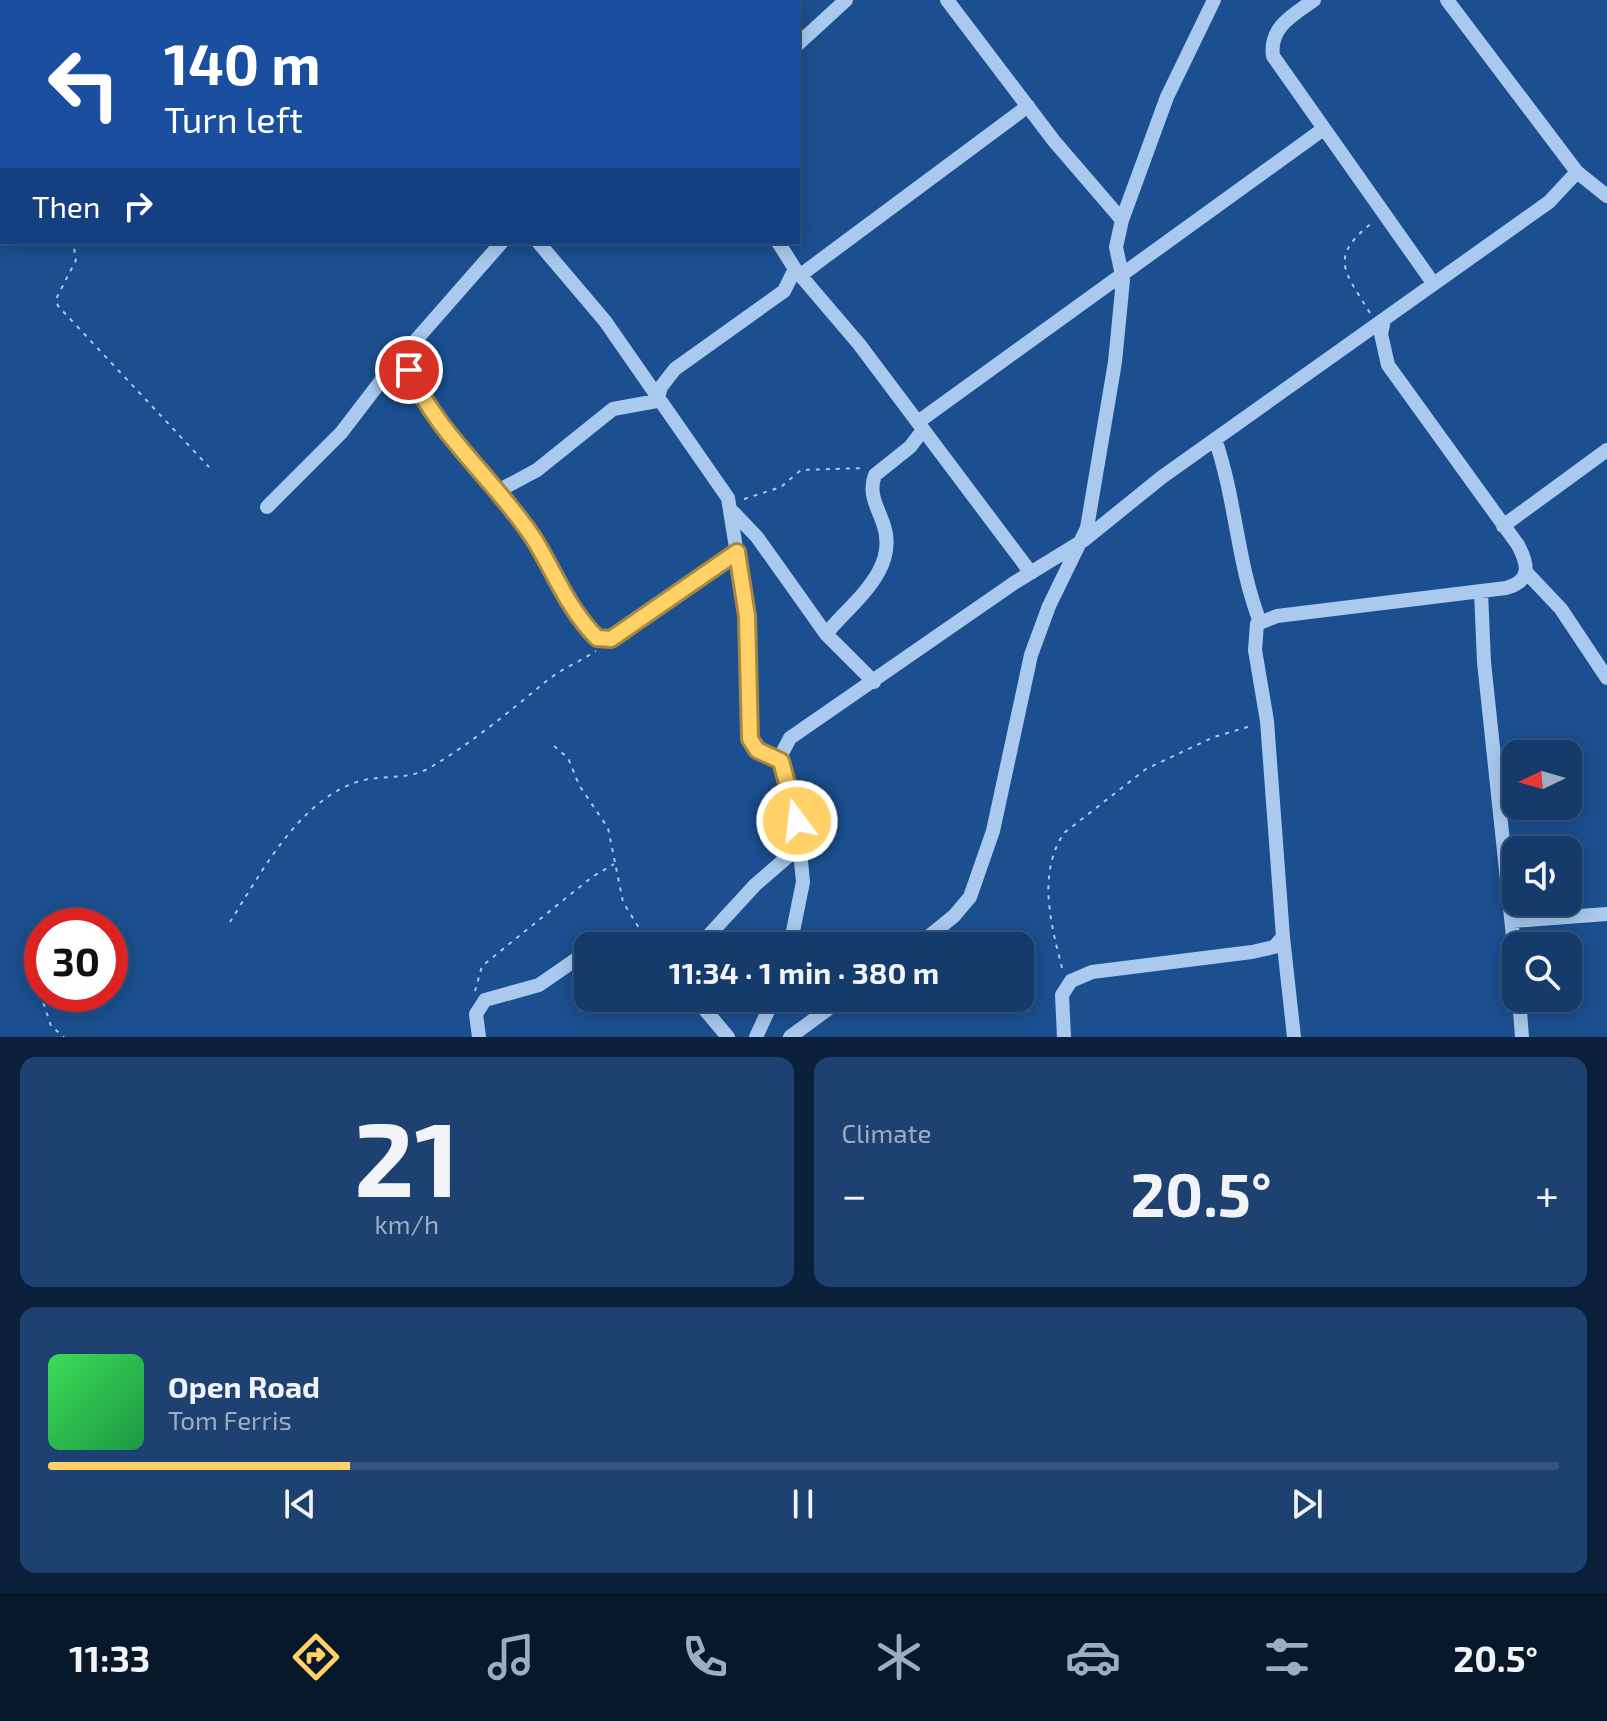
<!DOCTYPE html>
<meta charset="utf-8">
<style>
body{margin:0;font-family:"Exo 2",sans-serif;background:#1d4271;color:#f1f3f6;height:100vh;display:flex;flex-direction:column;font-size:30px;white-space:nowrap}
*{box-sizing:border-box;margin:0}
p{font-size:26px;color:#9dadc1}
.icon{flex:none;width:44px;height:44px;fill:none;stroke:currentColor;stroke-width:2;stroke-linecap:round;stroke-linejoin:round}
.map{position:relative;height:1037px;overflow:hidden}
.sheet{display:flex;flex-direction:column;gap:20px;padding:20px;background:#0b203b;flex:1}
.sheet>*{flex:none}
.banner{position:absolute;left:0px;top:0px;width:800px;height:244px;box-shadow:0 4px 20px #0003,0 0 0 2px #33557e;background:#1a4fa0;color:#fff;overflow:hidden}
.needle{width:52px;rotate:265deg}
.buttons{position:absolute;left:1502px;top:740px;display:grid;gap:16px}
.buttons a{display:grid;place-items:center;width:80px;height:80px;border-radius:16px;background:#143b6b;box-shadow:0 4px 20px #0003,0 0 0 2px #33557e;font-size:40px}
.speed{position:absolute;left:24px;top:908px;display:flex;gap:16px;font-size:40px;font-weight:700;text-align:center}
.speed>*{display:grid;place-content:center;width:104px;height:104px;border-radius:50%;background:#143b6b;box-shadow:0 4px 20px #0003,0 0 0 2px #33557e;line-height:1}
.speed .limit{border:12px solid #d22;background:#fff;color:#111}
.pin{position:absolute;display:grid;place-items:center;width:68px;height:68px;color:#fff;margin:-34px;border:4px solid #fff;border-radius:50%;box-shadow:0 2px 8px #0007}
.me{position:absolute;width:88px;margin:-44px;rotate:345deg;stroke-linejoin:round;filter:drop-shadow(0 0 6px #0008)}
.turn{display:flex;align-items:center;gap:28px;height:168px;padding:0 32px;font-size:36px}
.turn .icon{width:104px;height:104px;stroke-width:2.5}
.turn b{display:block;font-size:56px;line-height:68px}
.then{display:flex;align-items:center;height:76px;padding:0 32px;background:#0003;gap:16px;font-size:30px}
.big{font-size:60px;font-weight:700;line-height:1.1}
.sheet .card{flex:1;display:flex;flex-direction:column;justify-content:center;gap:12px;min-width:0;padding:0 28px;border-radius:16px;background:#1d4271}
.sheet .dial{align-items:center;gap:0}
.dial b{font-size:104px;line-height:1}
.song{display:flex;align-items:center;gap:24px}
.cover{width:96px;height:96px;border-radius:12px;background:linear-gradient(135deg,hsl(130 70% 55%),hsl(140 70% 35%))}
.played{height:8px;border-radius:4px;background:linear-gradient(90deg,#ffd166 20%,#33557e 20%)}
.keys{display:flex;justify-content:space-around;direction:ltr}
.heat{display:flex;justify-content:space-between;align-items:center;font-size:44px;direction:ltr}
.sheet .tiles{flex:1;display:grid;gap:20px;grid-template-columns:1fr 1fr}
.card:last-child{grid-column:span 2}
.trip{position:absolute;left:574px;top:932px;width:460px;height:80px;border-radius:16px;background:#143b6b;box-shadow:0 4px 20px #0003,0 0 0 2px #33557e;font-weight:700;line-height:80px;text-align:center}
.dock{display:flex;height:128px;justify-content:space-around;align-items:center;background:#08182b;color:#9dadc1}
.dock .icon{width:56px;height:56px}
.dock .current{color:#ffd166}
.dock b{font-size:36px;color:#f1f3f6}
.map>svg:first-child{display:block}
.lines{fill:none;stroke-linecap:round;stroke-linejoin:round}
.path{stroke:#a9c9ee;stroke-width:2;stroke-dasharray:4 6;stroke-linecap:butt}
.minor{stroke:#a9c9ee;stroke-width:14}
.route-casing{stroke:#a68842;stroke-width:20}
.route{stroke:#ffd166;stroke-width:14}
</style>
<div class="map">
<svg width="1607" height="1037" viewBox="0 0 1607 1037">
<rect width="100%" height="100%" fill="#1b4f8f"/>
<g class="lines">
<path class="path" d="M0,237L2,236
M67,242L74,248L76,260L56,299L58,306L209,467
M1370,313C1344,270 1328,258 1373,222
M744,499L781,487L801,470L864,468
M554,746L568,758L579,785L608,828L623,902L639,928
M230,922C261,873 297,804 354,783C380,773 407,782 431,767C470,744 509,712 544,683C559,670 579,662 596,651
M31,965L51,1026L64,1037
M1062,968C1051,924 1037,874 1064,833L1146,769L1214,737L1251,726
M475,991L482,966L592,877L614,864"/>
<path class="minor" d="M572,0L575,2
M947,0L1054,141L1122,220
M1314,0C1293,15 1269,27 1273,56L1433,283
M1447,0L1577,172L1607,196
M203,2L204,0
M464,2L465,0
M798,44L846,0
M0,142L2,143
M538,242L605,321L728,498L747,616L750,739L757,750L781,761
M795,269L859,344L1031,573
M802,274L1028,106
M404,355C431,427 494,476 534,540C555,573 568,610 597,638L611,639L737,552
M918,422L1322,130
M1215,439C1236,499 1237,563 1260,622
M498,491L537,470L613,409L657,401L661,387L675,369L784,291L795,269L778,242
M267,507L341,433L387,373L502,242
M733,512L757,537L826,634L874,682
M1503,526L1607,450
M1527,573L1561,609L1607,678
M1481,592L1484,662L1516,965
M826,634C853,601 900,570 883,523C877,506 868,493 875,475L910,447L923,430
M1512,921L1607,914
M1283,937L1294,1037
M601,946L633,942L646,946
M699,946L755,885L800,846
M790,946L803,882L797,821L780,757L790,738L1014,583L1084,540L1162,477L1549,202L1577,172
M917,946L954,916L970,897L993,831L1031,655L1049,606L1087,528L1115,362L1123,280L1116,247L1122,220L1167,97L1214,0
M695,998L728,1037
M1519,998L1522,1037
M479,1037L476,1014L485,1000L539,985L588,951
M756,1037L774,998
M790,1037L843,998
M1064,1037L1062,995L1071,981L1092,972L1252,952L1274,947L1283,937L1267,721L1255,650L1257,624L1277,616L1506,588C1531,581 1529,566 1518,545L1388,365L1381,334L1384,320"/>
</g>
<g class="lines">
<defs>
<path id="route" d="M409,370C437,434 496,481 534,539C555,573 568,609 597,638L611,639L737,552L747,616L750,739L757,750L781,761L797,821"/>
</defs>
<use href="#route" class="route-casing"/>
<use href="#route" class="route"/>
</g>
</svg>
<div class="buttons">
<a><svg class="needle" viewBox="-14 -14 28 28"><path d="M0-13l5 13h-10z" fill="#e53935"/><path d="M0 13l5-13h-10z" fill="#9dadc1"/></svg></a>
<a><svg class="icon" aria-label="sound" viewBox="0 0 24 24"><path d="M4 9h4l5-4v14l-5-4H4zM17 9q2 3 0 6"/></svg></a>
<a><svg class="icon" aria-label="search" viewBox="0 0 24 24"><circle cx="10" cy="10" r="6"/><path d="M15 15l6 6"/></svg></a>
</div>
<div class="speed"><div class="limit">30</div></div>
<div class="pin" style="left:409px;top:370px;background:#d93025"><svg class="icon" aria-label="arrive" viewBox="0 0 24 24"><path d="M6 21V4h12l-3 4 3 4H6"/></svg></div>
<svg class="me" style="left:797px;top:821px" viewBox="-20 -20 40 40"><circle r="17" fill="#ffd166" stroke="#fff" stroke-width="3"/><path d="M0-11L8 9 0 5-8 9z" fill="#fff"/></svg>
<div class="trip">11:34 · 1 min · 380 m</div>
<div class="banner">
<div class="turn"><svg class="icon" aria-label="left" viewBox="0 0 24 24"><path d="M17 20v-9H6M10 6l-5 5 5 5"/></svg><div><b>140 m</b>Turn left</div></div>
<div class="then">Then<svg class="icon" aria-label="right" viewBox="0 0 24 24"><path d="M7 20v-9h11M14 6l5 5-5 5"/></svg></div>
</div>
</div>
<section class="sheet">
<div class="tiles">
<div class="card dial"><b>21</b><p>km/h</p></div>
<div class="card"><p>Climate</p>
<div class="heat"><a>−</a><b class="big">20.5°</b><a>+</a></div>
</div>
<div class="card">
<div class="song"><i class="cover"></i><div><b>Open Road</b><p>Tom Ferris</p></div></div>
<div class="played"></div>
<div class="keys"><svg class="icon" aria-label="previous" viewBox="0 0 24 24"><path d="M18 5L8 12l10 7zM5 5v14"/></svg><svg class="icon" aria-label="pause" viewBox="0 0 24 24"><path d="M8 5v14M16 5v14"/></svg><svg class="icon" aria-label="next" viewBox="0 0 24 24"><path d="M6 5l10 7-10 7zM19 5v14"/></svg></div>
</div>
</div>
</section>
<nav class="dock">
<b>11:33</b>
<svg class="icon current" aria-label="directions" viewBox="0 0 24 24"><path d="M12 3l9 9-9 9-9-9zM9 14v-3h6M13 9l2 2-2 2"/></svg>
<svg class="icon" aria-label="music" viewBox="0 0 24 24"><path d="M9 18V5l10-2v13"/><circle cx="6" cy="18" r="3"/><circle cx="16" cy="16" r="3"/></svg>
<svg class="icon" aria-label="phone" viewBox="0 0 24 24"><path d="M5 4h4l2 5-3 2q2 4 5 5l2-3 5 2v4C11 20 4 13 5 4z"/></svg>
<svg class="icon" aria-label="climate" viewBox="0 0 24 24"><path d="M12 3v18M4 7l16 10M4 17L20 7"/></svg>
<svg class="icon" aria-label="car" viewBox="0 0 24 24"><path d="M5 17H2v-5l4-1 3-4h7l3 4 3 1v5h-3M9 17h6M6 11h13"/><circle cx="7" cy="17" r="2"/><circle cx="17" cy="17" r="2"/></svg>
<svg class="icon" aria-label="filters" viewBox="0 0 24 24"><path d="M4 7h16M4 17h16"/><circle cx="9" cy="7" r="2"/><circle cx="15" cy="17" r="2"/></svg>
<b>20.5°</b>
</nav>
